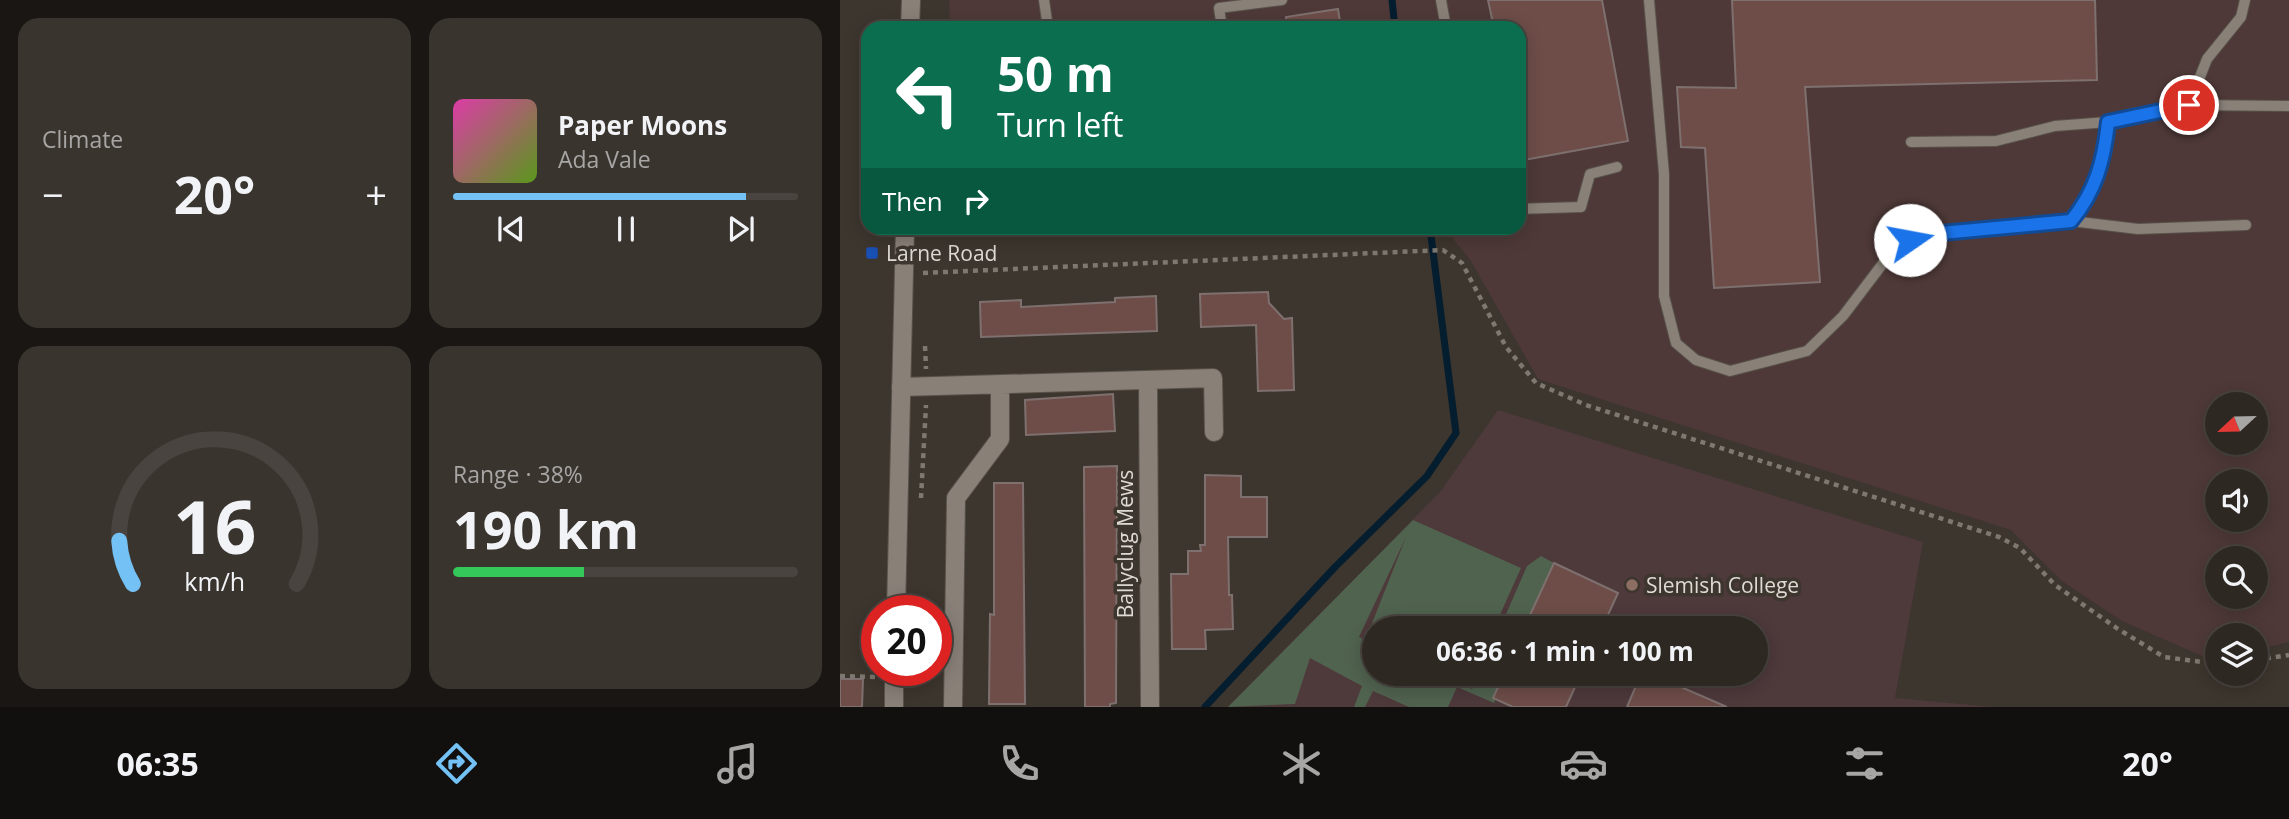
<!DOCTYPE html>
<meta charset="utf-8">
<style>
body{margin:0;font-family:"Open Sans",sans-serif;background:#3a342f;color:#f1f3f6;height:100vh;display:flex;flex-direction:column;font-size:26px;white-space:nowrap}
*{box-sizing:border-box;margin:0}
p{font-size:23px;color:#a7a6a5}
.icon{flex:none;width:38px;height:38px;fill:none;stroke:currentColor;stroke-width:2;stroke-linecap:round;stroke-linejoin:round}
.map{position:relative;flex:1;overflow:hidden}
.drawer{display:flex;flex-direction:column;gap:18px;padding:18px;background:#191613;width:840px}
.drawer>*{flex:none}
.top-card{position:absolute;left:21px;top:21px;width:665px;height:214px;border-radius:21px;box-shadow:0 4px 18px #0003,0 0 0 2px #494440;background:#0b6e4f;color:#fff;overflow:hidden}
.needle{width:46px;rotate:248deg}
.controls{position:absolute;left:1365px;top:392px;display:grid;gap:14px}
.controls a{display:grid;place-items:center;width:63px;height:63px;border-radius:50%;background:#2e2822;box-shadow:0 4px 18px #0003,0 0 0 2px #494440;font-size:35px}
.speed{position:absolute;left:21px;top:595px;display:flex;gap:14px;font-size:35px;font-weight:700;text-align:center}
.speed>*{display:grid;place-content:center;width:91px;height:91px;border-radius:50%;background:#2e2822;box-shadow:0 4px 18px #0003,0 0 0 2px #494440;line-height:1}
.speed .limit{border:10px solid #d22;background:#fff;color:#111}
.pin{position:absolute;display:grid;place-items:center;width:60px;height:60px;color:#fff;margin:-30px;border:4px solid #fff;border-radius:50%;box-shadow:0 2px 7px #0007}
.me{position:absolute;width:77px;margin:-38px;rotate:78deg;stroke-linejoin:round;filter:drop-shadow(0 0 5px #0008)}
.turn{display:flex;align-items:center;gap:24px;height:147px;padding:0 21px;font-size:32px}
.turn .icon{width:91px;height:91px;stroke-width:2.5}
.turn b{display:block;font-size:49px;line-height:60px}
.then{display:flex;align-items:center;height:66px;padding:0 21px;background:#0003;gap:14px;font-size:26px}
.big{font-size:52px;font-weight:700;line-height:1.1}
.drawer .tile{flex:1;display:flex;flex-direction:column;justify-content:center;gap:10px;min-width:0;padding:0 24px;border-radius:21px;background:#3a342f}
.drawer .dial{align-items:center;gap:0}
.dial svg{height:182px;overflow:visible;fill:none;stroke:#494440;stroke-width:7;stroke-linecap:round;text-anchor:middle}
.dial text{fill:#f1f3f6;stroke:none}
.song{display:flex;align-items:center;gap:21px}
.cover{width:84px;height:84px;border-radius:10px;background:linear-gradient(135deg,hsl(320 70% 55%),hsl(90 70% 35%))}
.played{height:7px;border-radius:4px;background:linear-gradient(90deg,#73c1f5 85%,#494440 85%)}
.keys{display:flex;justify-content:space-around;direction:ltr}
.heat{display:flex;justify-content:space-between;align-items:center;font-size:38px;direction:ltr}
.charge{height:10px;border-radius:5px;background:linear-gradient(90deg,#34c759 38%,#494440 0)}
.drawer .tiles{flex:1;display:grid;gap:18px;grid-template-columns:repeat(2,1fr)}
.trip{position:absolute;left:522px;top:616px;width:406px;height:70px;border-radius:35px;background:#2e2822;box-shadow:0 4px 18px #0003,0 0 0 2px #494440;font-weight:700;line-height:70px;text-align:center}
.menu{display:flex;height:112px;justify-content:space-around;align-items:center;background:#12100e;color:#a7a6a5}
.menu .icon{width:49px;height:49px}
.menu .selected{color:#73c1f5}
.menu b{font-size:32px;color:#f1f3f6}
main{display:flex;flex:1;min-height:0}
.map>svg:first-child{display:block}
.industrial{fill:#4e3938;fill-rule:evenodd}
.education{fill:#4e393b;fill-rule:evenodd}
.green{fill:#50634f}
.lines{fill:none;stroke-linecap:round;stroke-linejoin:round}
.stream{stroke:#041d2f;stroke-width:7}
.building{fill:#6e4d48;stroke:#7e706e;stroke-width:2}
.lane-casing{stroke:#58524b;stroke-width:12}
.street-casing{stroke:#58524b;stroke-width:20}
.secondary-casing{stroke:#58524b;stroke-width:20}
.path{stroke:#7d7870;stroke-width:4.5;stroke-dasharray:5 5;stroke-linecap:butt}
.lane{stroke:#898178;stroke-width:10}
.street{stroke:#898178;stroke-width:18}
.secondary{stroke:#898178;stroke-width:18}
.route-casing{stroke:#114b97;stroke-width:18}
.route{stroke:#1a73e8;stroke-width:12}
.transit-dot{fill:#1a4fb4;stroke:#3d362e;stroke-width:2.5}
.education-dot{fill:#8d6e63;stroke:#3d362e;stroke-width:2.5}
.labels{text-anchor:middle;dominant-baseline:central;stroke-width:7;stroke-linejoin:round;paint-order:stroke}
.poi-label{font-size:21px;fill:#dedad4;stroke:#3d362e;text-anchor:start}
.street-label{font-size:21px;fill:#dedad4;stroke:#3d362e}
</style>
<main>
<section class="drawer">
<div class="tiles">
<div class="tile"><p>Climate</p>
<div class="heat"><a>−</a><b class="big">20°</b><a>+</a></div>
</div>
<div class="tile">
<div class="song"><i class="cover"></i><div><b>Paper Moons</b><p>Ada Vale</p></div></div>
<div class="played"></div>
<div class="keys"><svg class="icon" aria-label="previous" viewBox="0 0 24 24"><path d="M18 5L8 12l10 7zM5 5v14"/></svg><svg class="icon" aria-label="pause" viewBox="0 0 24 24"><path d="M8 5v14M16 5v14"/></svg><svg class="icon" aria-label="next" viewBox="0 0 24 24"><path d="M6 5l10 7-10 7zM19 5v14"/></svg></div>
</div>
<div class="tile dial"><svg viewBox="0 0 100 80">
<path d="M14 69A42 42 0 1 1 86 69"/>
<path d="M14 69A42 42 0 0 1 8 50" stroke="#73c1f5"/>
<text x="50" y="56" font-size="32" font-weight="700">16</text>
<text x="50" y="72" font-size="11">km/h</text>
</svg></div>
<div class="tile"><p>Range · 38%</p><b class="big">190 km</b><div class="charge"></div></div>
</div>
</section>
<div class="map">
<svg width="1449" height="707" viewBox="0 0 1449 707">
<rect width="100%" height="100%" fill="#3d362e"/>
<path class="industrial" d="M109,0H1449V642L1416,650V635H1377V658L1369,659L1282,621L1222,581L1171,530L698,379L631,261L604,228H679V28H110ZM1377,404H1416V443H1377ZM1377,481H1416V520H1377ZM1377,558H1416V597H1377Z
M107,228H490L107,235Z"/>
<path class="education" d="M658,410L1083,542L1055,698L1154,707H388L600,492ZM534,628H915V674H534Z"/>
<path class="green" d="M573,520L681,568L654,628H534V639L527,636L566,537L519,637L534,644V674H598L632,689L640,674H667L654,703L617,687L608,707H569L533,691L525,707H514L522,686L470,658L455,704L388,707Z
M701,556L714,563L686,628H660L687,566Z"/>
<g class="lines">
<path class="stream" d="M552,0L555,28
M365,707L495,567L587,476L616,433L590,228"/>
</g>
<path class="building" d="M648,0H762L788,141L679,161V28H654Z
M892,0H1255L1257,80L965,87L980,282L874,288L865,148L841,147L837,87L896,88Z
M498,9L501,28H447L446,17Z
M428,292L429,303L444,319L452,318L454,390L418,391L416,325L361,327L360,294Z
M316,296L317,331L141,337L140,302L181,300V307L275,302V298Z
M273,394L275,431L186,435L185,400Z
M277,466L276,703L270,704V707H245L244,467Z
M365,475L401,476V497H427V537H388L389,595H392L393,629L365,630L366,649H332L331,574H348V551H361L360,545H365Z
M154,483H183L185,704H149L150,614L154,615Z
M714,563L778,593L762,628H684Z
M664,674H741L726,707H673L653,698Z
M801,674H811L887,707H787Z
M0,679H23L22,707H0Z"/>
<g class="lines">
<defs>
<path id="lane" d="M204,0L208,28
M601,0L606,28
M809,0L824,174V296L836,343L856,360L890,371L967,351L1003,316L1044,262L1070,240L1101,233L1231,221L1298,229L1406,225
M382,28L379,8L442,0
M1349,105L1367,59L1401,17L1405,0
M1071,142L1156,141L1215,126L1268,122L1349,105L1449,106
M679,209L741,207L750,174L777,167
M1231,221C1258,189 1264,162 1268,122"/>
<path id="street" d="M308,381L310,707
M61,387L373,378L374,432
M113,707L116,498L160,439V387"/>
<path id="secondary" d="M70,28L71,0
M56,611L65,228
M54,707V670"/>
</defs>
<use href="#lane" class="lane-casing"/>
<use href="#street" class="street-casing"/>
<use href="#secondary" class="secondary-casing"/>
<path class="path" d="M83,273L603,250L622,263L666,347L696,383L746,405L1159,537L1180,548L1215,585L1278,629L1324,657L1377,664
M85,346L86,369
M81,498L86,405
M1416,660L1449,655
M0,676L36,677"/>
<use href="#lane" class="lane"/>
<use href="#street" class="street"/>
<use href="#secondary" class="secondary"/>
</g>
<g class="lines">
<defs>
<path id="route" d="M1070,240L1101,233L1231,221C1256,191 1264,160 1268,122L1349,105"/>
</defs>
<use href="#route" class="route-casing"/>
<use href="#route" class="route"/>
</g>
<rect class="transit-dot" x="25" y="246" width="14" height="14" rx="3.5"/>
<circle class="education-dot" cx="792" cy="585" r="7"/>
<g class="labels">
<g class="poi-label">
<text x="46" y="253">Larne Road</text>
<text x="806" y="585">Slemish College</text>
</g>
<g class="street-label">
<text transform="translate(285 544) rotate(-90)">Ballyclug Mews</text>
</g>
</g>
</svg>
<div class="controls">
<a><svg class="needle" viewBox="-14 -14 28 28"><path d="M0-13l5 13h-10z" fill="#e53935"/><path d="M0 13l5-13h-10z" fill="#a7a6a5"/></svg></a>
<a><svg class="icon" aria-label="sound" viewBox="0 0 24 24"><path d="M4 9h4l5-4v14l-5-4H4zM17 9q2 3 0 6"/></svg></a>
<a><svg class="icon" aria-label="search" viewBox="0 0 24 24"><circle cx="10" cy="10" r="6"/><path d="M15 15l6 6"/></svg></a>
<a><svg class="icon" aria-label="layers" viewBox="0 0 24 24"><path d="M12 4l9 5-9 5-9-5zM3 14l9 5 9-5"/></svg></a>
</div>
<div class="speed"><div class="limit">20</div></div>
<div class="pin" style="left:1349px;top:105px;background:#d93025"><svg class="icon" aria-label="arrive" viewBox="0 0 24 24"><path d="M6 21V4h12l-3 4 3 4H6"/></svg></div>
<svg class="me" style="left:1070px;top:240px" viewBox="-20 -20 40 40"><circle r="19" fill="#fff"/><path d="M0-13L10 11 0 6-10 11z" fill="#1a73e8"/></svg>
<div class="trip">06:36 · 1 min · 100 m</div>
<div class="top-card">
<div class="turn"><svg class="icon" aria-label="left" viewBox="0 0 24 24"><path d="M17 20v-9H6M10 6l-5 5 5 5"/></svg><div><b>50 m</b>Turn left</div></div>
<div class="then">Then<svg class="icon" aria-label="right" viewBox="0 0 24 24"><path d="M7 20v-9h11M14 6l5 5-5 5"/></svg></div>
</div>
</div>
</main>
<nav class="menu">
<b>06:35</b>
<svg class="icon selected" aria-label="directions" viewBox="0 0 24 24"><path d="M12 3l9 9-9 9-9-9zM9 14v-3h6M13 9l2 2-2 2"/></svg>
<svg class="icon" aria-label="music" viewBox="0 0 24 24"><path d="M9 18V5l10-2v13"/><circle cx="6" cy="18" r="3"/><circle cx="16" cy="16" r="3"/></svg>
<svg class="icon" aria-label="phone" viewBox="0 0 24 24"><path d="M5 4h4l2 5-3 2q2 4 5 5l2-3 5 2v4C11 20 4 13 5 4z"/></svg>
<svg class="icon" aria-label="climate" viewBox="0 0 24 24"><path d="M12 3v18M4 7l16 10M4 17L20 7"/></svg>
<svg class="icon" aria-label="car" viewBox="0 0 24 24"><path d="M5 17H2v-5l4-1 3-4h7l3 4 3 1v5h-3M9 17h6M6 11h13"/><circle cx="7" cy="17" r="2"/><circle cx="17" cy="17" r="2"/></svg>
<svg class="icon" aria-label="filters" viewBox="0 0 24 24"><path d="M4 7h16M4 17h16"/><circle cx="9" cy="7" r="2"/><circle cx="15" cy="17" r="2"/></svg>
<b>20°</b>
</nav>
